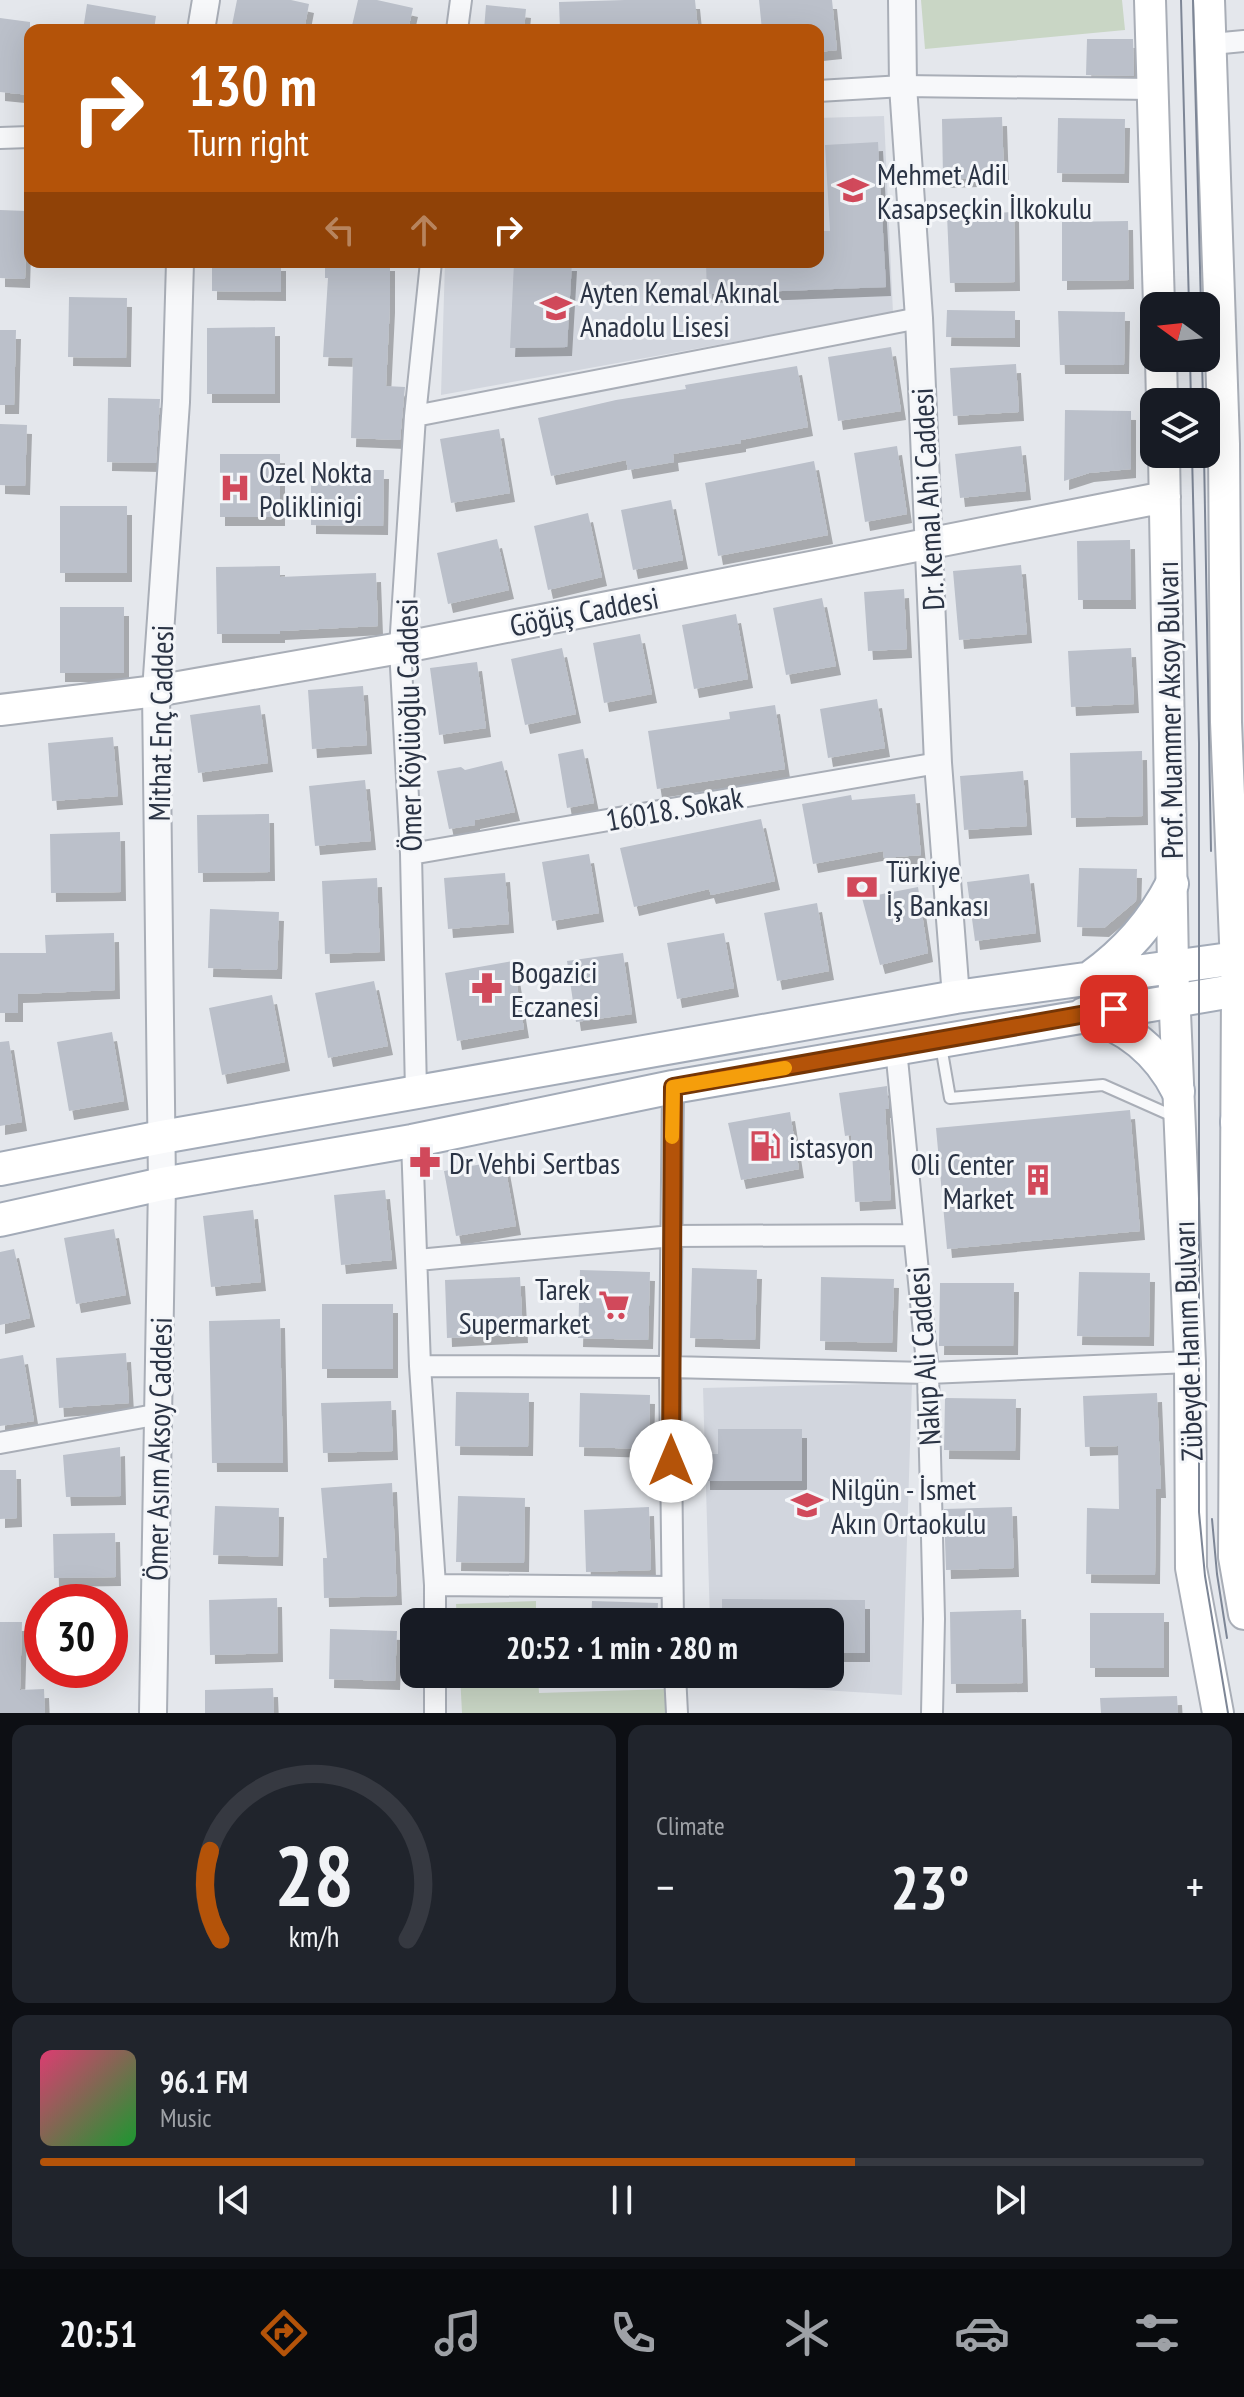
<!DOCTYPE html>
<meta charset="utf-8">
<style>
body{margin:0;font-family:"PT Sans Narrow",sans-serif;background:#20242c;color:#f1f3f6;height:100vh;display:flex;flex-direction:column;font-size:30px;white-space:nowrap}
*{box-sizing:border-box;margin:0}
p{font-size:26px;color:#9ea1a6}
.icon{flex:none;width:44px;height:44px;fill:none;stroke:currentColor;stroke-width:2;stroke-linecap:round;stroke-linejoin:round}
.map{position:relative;height:1713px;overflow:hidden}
.sheet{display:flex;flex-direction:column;gap:12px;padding:12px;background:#0d0f14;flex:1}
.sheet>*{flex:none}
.banner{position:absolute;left:24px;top:24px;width:800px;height:244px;border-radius:16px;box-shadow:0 8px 32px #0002;background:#b45309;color:#fff;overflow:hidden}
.needle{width:52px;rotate:285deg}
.controls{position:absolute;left:1140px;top:292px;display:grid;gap:16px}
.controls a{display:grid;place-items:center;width:80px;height:80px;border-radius:16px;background:#171b24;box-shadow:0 8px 32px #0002;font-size:40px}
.speed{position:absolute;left:24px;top:1584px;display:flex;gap:16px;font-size:40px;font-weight:700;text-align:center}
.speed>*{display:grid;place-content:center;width:104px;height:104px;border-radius:50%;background:#171b24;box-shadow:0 8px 32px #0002;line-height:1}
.speed .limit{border:12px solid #d22;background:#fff;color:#111}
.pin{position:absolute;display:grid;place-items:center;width:68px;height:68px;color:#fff;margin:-34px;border-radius:16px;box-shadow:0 4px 12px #0006}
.me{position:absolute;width:88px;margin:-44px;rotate:0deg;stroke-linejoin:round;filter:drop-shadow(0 0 6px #0008)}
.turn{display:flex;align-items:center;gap:28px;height:168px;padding:0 32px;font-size:36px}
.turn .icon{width:104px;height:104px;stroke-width:2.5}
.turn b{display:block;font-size:56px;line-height:68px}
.lanes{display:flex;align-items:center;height:76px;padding:0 32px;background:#0003;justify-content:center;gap:40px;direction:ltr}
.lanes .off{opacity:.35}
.big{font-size:60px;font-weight:600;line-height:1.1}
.sheet .card{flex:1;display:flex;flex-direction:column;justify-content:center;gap:12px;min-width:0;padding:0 28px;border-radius:16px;background:#20242c}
.sheet .dial{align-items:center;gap:0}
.dial svg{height:208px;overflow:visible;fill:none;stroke:#363941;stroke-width:7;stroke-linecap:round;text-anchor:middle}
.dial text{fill:#f1f3f6;stroke:none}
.song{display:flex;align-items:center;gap:24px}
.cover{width:96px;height:96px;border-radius:12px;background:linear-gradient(135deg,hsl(340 70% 55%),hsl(130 70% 35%))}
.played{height:8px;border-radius:4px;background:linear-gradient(90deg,#b45309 70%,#363941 70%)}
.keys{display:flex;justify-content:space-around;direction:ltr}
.heat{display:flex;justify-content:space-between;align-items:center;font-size:44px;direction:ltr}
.sheet .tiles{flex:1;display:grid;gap:12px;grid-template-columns:1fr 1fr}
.card:last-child{grid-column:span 2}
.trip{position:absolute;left:400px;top:1608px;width:444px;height:80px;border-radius:16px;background:#171b24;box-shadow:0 8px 32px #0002;font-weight:600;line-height:80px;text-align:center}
.tabs{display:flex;height:128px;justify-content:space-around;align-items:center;background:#090b0e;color:#9ea1a6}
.tabs .icon{width:56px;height:56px}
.tabs .selected{color:#b45309}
.tabs b{font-size:36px;color:#f1f3f6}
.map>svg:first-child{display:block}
.built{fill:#d2d6de}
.green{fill:#c9d6c5}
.building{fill:#bbc0ca;filter:url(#shadow)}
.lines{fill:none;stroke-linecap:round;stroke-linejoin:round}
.service-casing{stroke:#a9aeb7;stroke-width:14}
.minor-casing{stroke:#a9aeb7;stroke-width:24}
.tertiary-casing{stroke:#a9aeb7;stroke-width:30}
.secondary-casing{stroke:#a9aeb7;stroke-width:34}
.primary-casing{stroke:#a3abb8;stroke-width:36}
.service{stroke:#f7f8fa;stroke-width:10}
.minor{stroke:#f7f8fa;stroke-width:20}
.tertiary{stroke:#f7f8fa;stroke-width:26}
.secondary{stroke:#fff;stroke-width:30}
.primary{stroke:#fff;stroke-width:32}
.tram{stroke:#7d8696;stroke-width:2}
.route-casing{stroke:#753606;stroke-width:20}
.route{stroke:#b45309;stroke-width:14}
.slow{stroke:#f59e0b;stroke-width:14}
.labels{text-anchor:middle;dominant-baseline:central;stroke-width:6;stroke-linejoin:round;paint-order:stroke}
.poi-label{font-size:30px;fill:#2b3445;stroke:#f4f6f9;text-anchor:start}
.street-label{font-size:30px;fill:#2b3445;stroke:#f4f6f9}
</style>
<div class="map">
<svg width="1244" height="1713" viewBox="0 0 1244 1713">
<defs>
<filter id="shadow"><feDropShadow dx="5" dy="9" stdDeviation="0" flood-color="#0004"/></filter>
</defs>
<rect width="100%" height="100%" fill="#e4e7ec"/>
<path class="built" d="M884,116L893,313L441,395L445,262H818V118Z
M912,1383L902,1695L712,1683L711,1674H830V1622H710L703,1388Z"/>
<path class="green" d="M921,0H1122L1125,30L925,49Z
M536,1601V1622H457L456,1604Z
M460,1674H538L539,1693L669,1689L670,1713H462Z"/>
<path class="building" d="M237,0H291L309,4L304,30H231Z
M358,0H377L413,8L408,30H351Z
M625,0H695L698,30H560L559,2Z
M759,0H832L837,50L818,52V30H762Z
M87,4L156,16L154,30H83Z
M486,5L526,9L524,30H484Z
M0,18L30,22V95L0,92Z
M1087,39H1133L1134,76L1086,75Z
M1002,117L1004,177L943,179L942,119Z
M1058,118L1125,119L1124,174L1057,173Z
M878,142L886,287L707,294L706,262H818V231H830L825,145Z
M0,210L27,211L25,279L0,278Z
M1014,212L1015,282L950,283L947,215Z
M1128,221L1129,280L1062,281V222Z
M212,262H281V292L212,291Z
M325,262H390V304L386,386L405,387L400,440L351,438L353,358L323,357L328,278H325Z
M514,262H572L567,347L510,348Z
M69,297L127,298L126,358L68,357Z
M947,310L1015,311V338L946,337Z
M1058,311L1125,312L1124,365H1060Z
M275,327V394H207V328Z
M0,330H16L14,405H0Z
M891,347L901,411L838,421L828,357Z
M1016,364L1019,412L953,416L950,368Z
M797,366L808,427L741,440V443L673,454L674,462L628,470L626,460L551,476L538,418L616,400L686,389L685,385Z
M108,398L160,399L156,463L107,462Z
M1065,410L1131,411V469L1089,473L1064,481Z
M0,424L27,425L25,486L0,485Z
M499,429L510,493L451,503L440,439Z
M897,446L907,514L865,522L854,453Z
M1021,446L1026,491L960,498L955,454Z
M220,454H280V517H220Z
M814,461L828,535L718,556L705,483Z
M311,470H384L383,526L311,525Z
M671,500L683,560L633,570L621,510Z
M60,506H127V573H60Z
M588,513L602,577L548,590L534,526Z
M497,539L509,590L448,604L437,553Z
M1130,540L1131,600H1078L1077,541Z
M1021,565L1027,634L959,640L953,571Z
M280,566V577L376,573L378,626L280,631V634H217L216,567Z
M904,589L907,649L868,651L864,592Z
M822,598L836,666L786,675L773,608Z
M60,607H124V673H60Z
M736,614L748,679L694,689L682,625Z
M640,634L652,694L604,703L593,643Z
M562,648L576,714L525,725L511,659Z
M1131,648L1134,704L1071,707L1068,651Z
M477,662L486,728L439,735L430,668Z
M363,686L367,745L312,749L308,690Z
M877,699L885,748L828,758L820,709Z
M260,705L268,763L198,773L190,715Z
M775,705L785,769L657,789L648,731L730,719L729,712Z
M113,737L118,796L52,801L48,743Z
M583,749L594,803L567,808L558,754Z
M1142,751L1143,816L1071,818L1070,753Z
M502,761L515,812L475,820V825L449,829L437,771L461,767L465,770Z
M1023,771L1027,826L964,830L960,776Z
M365,780L371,841L315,846L309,786Z
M915,794L921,855L884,858L883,851L813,864L802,804L851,795L852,800Z
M269,814L270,872L198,873L197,815Z
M761,819L775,881L711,895L709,889L634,907L620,848Z
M120,832L121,892L51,893L50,834Z
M589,854L599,913L552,921L542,862Z
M1079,868L1137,869L1136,901L1104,928L1077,927Z
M505,873L509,924L448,929L444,878Z
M1029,874L1036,933L975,941L967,882Z
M377,878L380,952L325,954L322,881Z
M918,887L928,953L880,965L862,898Z
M817,903L829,971L777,981L764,913Z
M210,909L279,912L277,970L208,968Z
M114,933L115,990L18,994V1013H0V953H46L45,935Z
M724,933L734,988L677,999L667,943Z
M623,953L632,1014L576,1022L567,961Z
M513,961L524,1029L457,1041L445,973Z
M374,981L388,1046L328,1058L315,993Z
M272,995L285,1062L222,1075L209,1008Z
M112,1032L124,1101L69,1111L57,1042Z
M9,1041L22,1122L0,1126V1042Z
M887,1086L889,1109H885L891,1200L855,1202L851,1135L845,1136L839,1093Z
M1130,1110L1140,1231L947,1249L936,1128Z
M790,1112L799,1169L741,1180L728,1123Z
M504,1160L516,1226L456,1236L444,1171Z
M385,1190L392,1260L341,1265L334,1195Z
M253,1210L261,1282L211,1287L203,1216Z
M114,1229L126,1295L76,1304L64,1238Z
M14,1249L30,1318L0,1325V1252Z
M692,1268L757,1270L755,1340L690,1338Z
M580,1270L650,1272L648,1340L578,1338Z
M1079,1272L1150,1273L1149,1337L1077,1336Z
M520,1277L523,1334L447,1338L445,1280Z
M821,1277L894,1279L892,1343L820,1341Z
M940,1283H1014L1013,1346H939Z
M322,1304H393V1369H322Z
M280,1319L283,1463H212L209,1321Z
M126,1353L129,1403L59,1408L56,1358Z
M23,1355L34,1421L0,1426V1359Z
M456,1392L529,1393L528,1447L455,1446Z
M580,1393L650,1395L649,1449L579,1447Z
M1157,1393L1161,1489H1156L1155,1575L1086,1574L1087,1508L1119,1509L1118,1446L1085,1447L1083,1396Z
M945,1398L1016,1399L1015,1451L944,1450Z
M391,1401L393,1451L323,1453L321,1403Z
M718,1429H802V1481H705V1454H718Z
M120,1447L121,1496L66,1497L63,1455Z
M0,1470H16L17,1518L0,1519Z
M392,1483L397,1596L324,1598L323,1558H327L321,1488Z
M458,1496L525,1498L524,1563L456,1562Z
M215,1506L279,1508L278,1557L213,1555Z
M649,1507L651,1570L586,1572L584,1510Z
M1012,1507L1014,1568L946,1570L944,1509Z
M115,1533L116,1577L54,1578L53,1534Z
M277,1598L278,1653L210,1655L209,1600Z
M722,1599L865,1600V1653H830V1622H722Z
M592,1601L658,1603L657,1622H591Z
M1021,1610L1023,1683L951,1684L950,1612Z
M1090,1613H1164V1668H1090Z
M0,1622H22L20,1690L44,1689L45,1713H0Z
M330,1629L397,1631L395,1681L329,1679Z
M273,1688L274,1713H205V1690Z
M1177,1696L1178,1713H1101L1100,1698Z"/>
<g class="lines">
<defs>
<path id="service" d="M941,1046L950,1098L1103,1085L1175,1117"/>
<path id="minor" d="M457,30L461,0
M1212,44L1244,41
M818,91L903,86L1152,89
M0,138L30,137
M415,416L919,318
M411,854L938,763
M896,1049L928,1373L934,1619L932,1713
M673,1087L670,1367L673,1622
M416,1092L411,854L400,648L415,416L431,262
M412,1141L420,1366L435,1585V1622
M418,1260L672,1236L914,1235
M420,1366L670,1367L928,1373L1190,1362
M0,1443L160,1414
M435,1585L671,1587
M435,1674V1713
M675,1674L677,1713"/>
<path id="tertiary" d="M902,0L903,86L919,318L938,763L956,997
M201,30L206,0
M153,1713L162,1184L156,691L176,402L180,262"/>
<path id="secondary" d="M1150,0L1159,306
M1209,0L1224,444L1226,722L1237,990L1234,1557L1244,1614
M1161,358L1162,402
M1164,454L1173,966L1190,1362L1191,1568L1218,1713
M0,710L156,691L400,648L1165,497"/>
<path id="primary" d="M1234,884L1244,898
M1091,977C1126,952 1152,923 1172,884
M1084,1014C1127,1026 1158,1051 1178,1091
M1237,1122L1244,1093
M0,1169L162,1137L956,997L1244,957
M0,1220L162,1184L412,1141L673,1087L1244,989"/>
</defs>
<use href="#service" class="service-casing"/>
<use href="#minor" class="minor-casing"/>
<use href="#tertiary" class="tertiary-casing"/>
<use href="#secondary" class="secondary-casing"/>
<use href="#primary" class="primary-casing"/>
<use href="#service" class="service"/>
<use href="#minor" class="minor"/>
<use href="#tertiary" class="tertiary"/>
<use href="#secondary" class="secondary"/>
<use href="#primary" class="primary"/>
<path class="tram" d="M1181,0L1189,306
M1193,0L1201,306
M1190,358L1191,402
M1202,358L1203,402
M1192,454L1199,743V1512L1205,1576L1228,1713
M1204,454L1211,851
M1212,1519L1217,1574L1227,1638"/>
</g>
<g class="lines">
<defs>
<path id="route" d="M671,1461L673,1087L1114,1009"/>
</defs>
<use href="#route" class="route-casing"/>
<use href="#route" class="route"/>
<path class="slow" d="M672,1137L673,1087L785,1068"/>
</g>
<defs>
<symbol id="school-bare" viewBox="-9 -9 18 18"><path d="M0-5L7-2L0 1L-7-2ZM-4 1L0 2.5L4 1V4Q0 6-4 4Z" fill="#d1495b" stroke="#f4f6f9" stroke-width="2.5" paint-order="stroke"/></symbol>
<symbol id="hospital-bare" viewBox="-9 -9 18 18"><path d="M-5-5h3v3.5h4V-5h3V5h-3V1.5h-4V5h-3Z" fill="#d1495b" stroke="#f4f6f9" stroke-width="2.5" paint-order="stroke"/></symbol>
<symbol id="bank-bare" viewBox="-9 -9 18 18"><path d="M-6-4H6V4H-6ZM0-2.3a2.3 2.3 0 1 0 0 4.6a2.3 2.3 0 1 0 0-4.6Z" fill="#d1495b" stroke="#f4f6f9" stroke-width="2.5" paint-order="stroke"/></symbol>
<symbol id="pharmacy-bare" viewBox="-9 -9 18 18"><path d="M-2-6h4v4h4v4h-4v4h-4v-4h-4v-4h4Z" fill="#d1495b" stroke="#f4f6f9" stroke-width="2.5" paint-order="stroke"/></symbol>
<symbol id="fuel-bare" viewBox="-9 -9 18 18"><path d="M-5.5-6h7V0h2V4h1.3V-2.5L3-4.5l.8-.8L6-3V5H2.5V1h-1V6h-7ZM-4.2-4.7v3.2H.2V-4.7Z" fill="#d1495b" stroke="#f4f6f9" stroke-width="2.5" paint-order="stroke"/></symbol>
<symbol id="building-bare" viewBox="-9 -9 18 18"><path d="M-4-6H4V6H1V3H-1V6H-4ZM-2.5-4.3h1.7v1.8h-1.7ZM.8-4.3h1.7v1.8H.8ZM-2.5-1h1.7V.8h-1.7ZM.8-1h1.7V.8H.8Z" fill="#d1495b" stroke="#f4f6f9" stroke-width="2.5" paint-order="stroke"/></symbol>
<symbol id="supermarket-bare" viewBox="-9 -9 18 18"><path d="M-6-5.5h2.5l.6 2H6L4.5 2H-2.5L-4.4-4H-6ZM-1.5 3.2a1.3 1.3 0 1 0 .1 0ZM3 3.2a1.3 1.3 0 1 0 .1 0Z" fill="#d1495b" stroke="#f4f6f9" stroke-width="2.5" paint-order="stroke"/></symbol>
</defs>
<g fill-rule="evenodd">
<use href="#school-bare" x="831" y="168" width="44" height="44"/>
<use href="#school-bare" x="534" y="286" width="44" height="44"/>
<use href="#hospital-bare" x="213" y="466" width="44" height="44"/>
<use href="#bank-bare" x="840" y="865" width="44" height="44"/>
<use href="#pharmacy-bare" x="465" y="966" width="44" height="44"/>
<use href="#fuel-bare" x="743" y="1124" width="44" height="44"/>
<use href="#pharmacy-bare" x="403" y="1140" width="44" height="44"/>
<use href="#building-bare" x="1016" y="1158" width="44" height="44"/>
<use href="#supermarket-bare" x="592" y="1283" width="44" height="44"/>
<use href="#school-bare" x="785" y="1483" width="44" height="44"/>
</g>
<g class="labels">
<g class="poi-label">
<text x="877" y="173">Mehmet Adil<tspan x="877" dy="34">Kasapseçkin İlkokulu</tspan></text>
<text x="580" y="291">Ayten Kemal Akınal<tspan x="580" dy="34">Anadolu Lisesi</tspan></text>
<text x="259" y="471">Ozel Nokta<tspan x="259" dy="34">Poliklinigi</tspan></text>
<text x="886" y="870">Türkiye<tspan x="886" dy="34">İş Bankası</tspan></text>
<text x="511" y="971">Bogazici<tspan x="511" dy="34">Eczanesi</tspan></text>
<text x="789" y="1146">istasyon</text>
<text x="449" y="1162">Dr Vehbi Sertbas</text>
<text x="1014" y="1163" text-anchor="end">Oli Center<tspan x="1014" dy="34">Market</tspan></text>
<text x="590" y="1288" text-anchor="end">Tarek<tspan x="590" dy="34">Supermarket</tspan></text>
<text x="831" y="1488">Nilgün - İsmet<tspan x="831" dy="34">Akın Ortaokulu</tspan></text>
</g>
<g class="street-label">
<text transform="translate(927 499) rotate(-93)">Dr. Kemal Ahi Caddesi</text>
<text transform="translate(584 611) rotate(-11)">Göğüş Caddesi</text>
<text transform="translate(1169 710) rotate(-91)">Prof. Muammer Aksoy Bulvarı</text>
<text transform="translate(160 723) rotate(-89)">Mithat Enç Caddesi</text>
<text transform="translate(408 725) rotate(-91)">Ömer Köylüoğlu Caddesi</text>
<text transform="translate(674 808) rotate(-10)">16018. Sokak</text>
<text transform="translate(1187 1341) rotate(-92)">Zübeyde Hanım Bulvarı</text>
<text transform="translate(923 1356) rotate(-94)">Nakıp Ali Caddesi</text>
<text transform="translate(158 1449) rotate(-89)">Ömer Asım Aksoy Caddesi</text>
</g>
</g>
</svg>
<div class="controls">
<a><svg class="needle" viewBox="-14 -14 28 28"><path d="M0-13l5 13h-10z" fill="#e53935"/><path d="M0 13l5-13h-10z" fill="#9ea1a6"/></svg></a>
<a><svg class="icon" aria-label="layers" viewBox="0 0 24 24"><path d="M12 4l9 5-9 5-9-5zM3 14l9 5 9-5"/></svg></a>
</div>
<div class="speed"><div class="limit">30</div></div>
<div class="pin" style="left:1114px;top:1009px;background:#d93025"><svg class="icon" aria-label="arrive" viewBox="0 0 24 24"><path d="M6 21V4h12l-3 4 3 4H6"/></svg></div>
<svg class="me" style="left:671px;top:1461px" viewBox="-20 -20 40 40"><circle r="19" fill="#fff"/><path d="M0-13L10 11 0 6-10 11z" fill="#b45309"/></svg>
<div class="trip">20:52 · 1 min · 280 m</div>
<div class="banner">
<div class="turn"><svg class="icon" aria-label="right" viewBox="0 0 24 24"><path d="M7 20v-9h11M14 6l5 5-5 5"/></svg><div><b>130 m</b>Turn right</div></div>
<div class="lanes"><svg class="icon off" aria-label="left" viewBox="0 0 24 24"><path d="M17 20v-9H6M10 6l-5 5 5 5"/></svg><svg class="icon off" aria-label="ahead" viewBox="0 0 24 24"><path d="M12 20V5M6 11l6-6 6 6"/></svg><svg class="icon" aria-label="right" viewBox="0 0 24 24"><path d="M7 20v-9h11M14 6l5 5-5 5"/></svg></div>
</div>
</div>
<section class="sheet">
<div class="tiles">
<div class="card dial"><svg viewBox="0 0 100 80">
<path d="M14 69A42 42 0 1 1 86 69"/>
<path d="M14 69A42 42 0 0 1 10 35" stroke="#b45309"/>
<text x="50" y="56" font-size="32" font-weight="700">28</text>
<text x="50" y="72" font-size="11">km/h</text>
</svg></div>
<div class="card"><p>Climate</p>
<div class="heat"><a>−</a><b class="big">23°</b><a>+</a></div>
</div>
<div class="card">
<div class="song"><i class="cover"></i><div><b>96.1 FM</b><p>Music</p></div></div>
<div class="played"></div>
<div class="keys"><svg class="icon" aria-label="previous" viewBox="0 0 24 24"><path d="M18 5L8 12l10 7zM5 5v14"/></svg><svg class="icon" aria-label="pause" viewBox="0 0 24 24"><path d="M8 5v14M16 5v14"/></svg><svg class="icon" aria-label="next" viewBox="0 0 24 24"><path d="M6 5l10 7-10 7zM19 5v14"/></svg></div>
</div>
</div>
</section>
<nav class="tabs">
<b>20:51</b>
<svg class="icon selected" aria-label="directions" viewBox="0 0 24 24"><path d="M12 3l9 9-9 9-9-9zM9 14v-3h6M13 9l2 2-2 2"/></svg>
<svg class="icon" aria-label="music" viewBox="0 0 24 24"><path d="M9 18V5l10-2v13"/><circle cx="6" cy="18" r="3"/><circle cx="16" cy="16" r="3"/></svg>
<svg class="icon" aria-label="phone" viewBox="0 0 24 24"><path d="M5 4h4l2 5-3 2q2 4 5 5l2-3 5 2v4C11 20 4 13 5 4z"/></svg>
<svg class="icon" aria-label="climate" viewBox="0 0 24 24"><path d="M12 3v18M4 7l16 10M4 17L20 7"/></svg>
<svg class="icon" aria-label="car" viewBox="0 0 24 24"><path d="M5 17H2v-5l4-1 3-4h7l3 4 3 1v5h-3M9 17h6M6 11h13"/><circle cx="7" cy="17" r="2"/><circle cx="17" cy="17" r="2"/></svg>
<svg class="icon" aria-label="filters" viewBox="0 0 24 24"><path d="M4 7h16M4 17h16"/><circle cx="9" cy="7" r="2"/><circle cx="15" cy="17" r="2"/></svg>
</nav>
